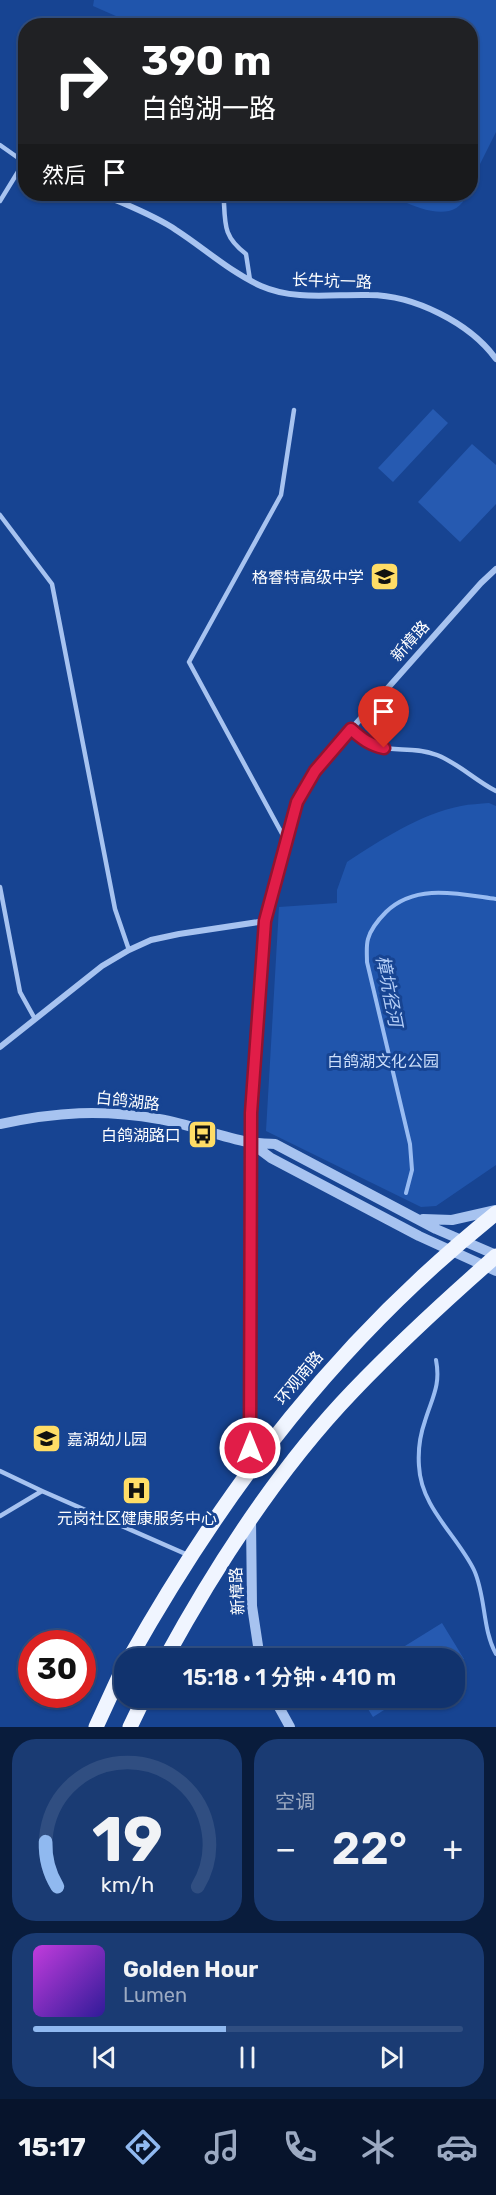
<!DOCTYPE html>
<html lang="zh">
<meta charset="utf-8">
<style>
body{margin:0;font-family:Rubik,"Noto Sans SC",sans-serif;background:#1a3b73;color:#f1f3f6;height:100vh;display:flex;flex-direction:column;font-size:22px;white-space:nowrap}
*{box-sizing:border-box;margin:0}
p{font-size:20px;color:#9caac2}
.icon{flex:none;width:33px;height:33px;fill:none;stroke:currentColor;stroke-width:2;stroke-linecap:round;stroke-linejoin:round}
.map{position:relative;height:1727px;overflow:hidden}
.side{display:flex;flex-direction:column;gap:12px;padding:12px;background:#091c3c;flex:1}
.side>*{flex:none}
.banner{position:absolute;left:18px;top:18px;width:460px;height:183px;border-radius:24px;box-shadow:0 2px 4px #0004,0 0 0 2px #304e81;background:#202124;color:#fff;overflow:hidden}
.speed{position:absolute;left:18px;top:1630px;display:flex;gap:12px;font-size:30px;font-weight:700;text-align:center}
.speed>*{display:grid;place-content:center;width:78px;height:78px;border-radius:50%;background:#11336e;box-shadow:0 2px 4px #0004,0 0 0 2px #304e81;line-height:1}
.speed .limit{border:9px solid #d22;background:#fff;color:#111}
.pin{position:absolute;display:grid;place-items:center;width:51px;height:51px;color:#fff;margin:-62px -26px;border-radius:50% 50% 50% 0;rotate:-45deg;box-shadow:0 0 6px #0007}
.pin .icon{rotate:45deg}
.me{position:absolute;width:66px;margin:-33px;rotate:0deg;stroke-linejoin:round;filter:drop-shadow(0 0 4px #0008)}
.turn{display:flex;align-items:center;gap:21px;height:126px;padding:0 24px;font-size:27px}
.turn .icon{width:78px;height:78px;stroke-width:2.5}
.turn b{display:block;font-size:42px;line-height:51px}
.then{display:flex;align-items:center;height:57px;padding:0 24px;background:#0003;gap:12px;font-size:22px}
.big{font-size:45px;font-weight:600;line-height:1.1}
.side .widget{flex:1;display:flex;flex-direction:column;justify-content:center;gap:9px;min-width:0;padding:0 21px;border-radius:24px;background:#1a3b73}
.side .dial{align-items:center;gap:0}
.dial svg{height:156px;overflow:visible;fill:none;stroke:#304e81;stroke-width:7;stroke-linecap:round;text-anchor:middle}
.dial text{fill:#f1f3f6;stroke:none}
.song{display:flex;align-items:center;gap:18px}
.cover{width:72px;height:72px;border-radius:9px;background:linear-gradient(135deg,hsl(290 70% 55%),hsl(250 70% 35%))}
.played{height:6px;border-radius:3px;background:linear-gradient(90deg,#90b9f0 45%,#304e81 45%)}
.keys{display:flex;justify-content:space-around;direction:ltr}
.heat{display:flex;justify-content:space-between;align-items:center;font-size:33px;direction:ltr}
.side .tiles{flex:1;display:grid;gap:12px;grid-template-columns:1fr 1fr}
.widget:last-child{grid-column:span 2}
.trip{position:absolute;left:114px;top:1648px;width:351px;height:60px;border-radius:24px;background:#11336e;box-shadow:0 2px 4px #0004,0 0 0 2px #304e81;font-weight:600;line-height:60px;text-align:center}
.dock{display:flex;height:96px;justify-content:space-around;align-items:center;background:#07142c;color:#9caac2}
.dock .icon{width:42px;height:42px}
.dock .selected{color:#90b9f0}
.dock b{font-size:27px;color:#f1f3f6}
.map>svg:first-child{display:block}
.green{fill:#2055ac}
.lines{fill:none;stroke-linecap:round;stroke-linejoin:round}
.stream{stroke:#99bcf2;stroke-width:4}
.building{fill:#265ab1}
.service{stroke:#a7c3f0;stroke-width:4.5}
.minor{stroke:#a7c3f0;stroke-width:6}
.tertiary{stroke:#a7c3f0;stroke-width:10}
.primary{stroke:#f0f5ff;stroke-width:15}
.route-casing{stroke:#92132f;stroke-width:15}
.route{stroke:#e11d48;stroke-width:10}
.labels{text-anchor:middle;dominant-baseline:central;stroke-width:6;stroke-linejoin:round;paint-order:stroke}
.street-label{font-size:16px;fill:#fff;stroke:#174492}
.poi-label{font-size:16px;fill:#fff;stroke:#174492;text-anchor:end}
.park-label{font-size:16px;fill:#cddffb;stroke:#174492}
.water-label{font-size:18px;font-style:italic;fill:#b3cdf7;stroke:#174492}
</style>
<div class="map">
<svg width="496" height="1727" viewBox="0 0 496 1727">
<rect width="100%" height="100%" fill="#174492"/>
<path class="green" d="M94,0H496V132L471,182V26L130,25L125,20L93,6Z
M399,194H467C456,223 423,210 402,201Z
M489,803L496,806V1165L436,1206L421,1207L266,1131L279,907L337,903V890L347,862C381,840 420,814 461,806C470,804 480,804 489,803Z"/>
<g class="lines">
<path class="stream" d="M406,1193L412,1170L410,1144L367,962C367,955 366,946 368,939C371,928 378,920 386,912C416,883 459,894 496,899
M436,1360C441,1385 432,1398 425,1421C420,1435 418,1452 419,1466C421,1508 457,1535 474,1570C486,1596 482,1629 496,1654"/>
</g>
<path class="building" d="M433,409L448,423L393,482L378,468Z
M472,444L496,465V504L460,542L418,502Z
M442,1623L464,1659H384Z
M361,1698H403L373,1717Z"/>
<g class="lines">
<path class="service" d="M0,145L24,162L0,201
M224,203C225,227 225,238 246,254L250,280
M0,515L52,584L115,909L129,950
M351,729C383,761 402,742 437,755C458,763 476,781 496,791
M286,841L189,662L281,495L294,410
M0,887L20,992L35,1019
M0,1471L42,1491L188,1555
M0,1516L42,1491"/>
<path class="minor" d="M24,162H26
M102,194C126,205 154,215 176,230C204,248 230,272 261,286C295,301 333,294 369,295C414,295 470,323 496,359
M0,1047L102,966L129,950L151,940L179,934L265,921
M251,1464V1113L263,935L270,898L297,802L308,781L323,761L481,583L496,569"/>
<path class="tertiary" d="M0,1124C57,1112 101,1109 159,1119C189,1124 218,1136 248,1142C257,1144 266,1143 275,1144L436,1229L496,1255
M251,1143L271,1158L419,1236L496,1271
M423,1219L452,1220L496,1210
M251,1520L252,1606L260,1659
M274,1698L290,1727"/>
<path class="primary" d="M129,1659C227,1485 339,1339 496,1213
M165,1659C217,1564 278,1469 353,1391C399,1343 447,1299 496,1256
M96,1727L124,1666
M130,1727L144,1698"/>
</g>
<g class="lines">
<defs>
<path id="route" d="M250,1448L251,1113L265,921L297,802L315,771L351,729C362,739 370,745 384,748"/>
</defs>
<use href="#route" class="route-casing"/>
<use href="#route" class="route"/>
</g>
<defs>
<symbol id="school-square" viewBox="-11 -11 22 22"><rect x="-9" y="-9" width="18" height="18" rx="4" fill="#fd6" stroke="#174492"/><path d="M0-5L7-2L0 1L-7-2ZM-4 1L0 2.5L4 1V4Q0 6-4 4Z" fill="#111"/></symbol>
<symbol id="bus-square" viewBox="-11 -11 22 22"><rect x="-9" y="-9" width="18" height="18" rx="4" fill="#fd6" stroke="#174492"/><path d="M-5-6H5V4H4V6H2V4H-2V6H-4V4H-5ZM-3.5-4V0h7V-4ZM-3.5 1.2v1.5H-2V1.2ZM2 1.2v1.5H3.5V1.2Z" fill="#111"/></symbol>
<symbol id="hospital-square" viewBox="-11 -11 22 22"><rect x="-9" y="-9" width="18" height="18" rx="4" fill="#fd6" stroke="#174492"/><path d="M-5-5h3v3.5h4V-5h3V5h-3V1.5h-4V5h-3Z" fill="#111"/></symbol>
</defs>
<g fill-rule="evenodd">
<use href="#school-square" x="368" y="560" width="33" height="33"/>
<use href="#bus-square" x="186" y="1118" width="33" height="33"/>
<use href="#school-square" x="30" y="1422" width="33" height="33"/>
<use href="#hospital-square" x="120" y="1474" width="33" height="33"/>
</g>
<g class="labels">
<g class="street-label">
<text transform="translate(332 281) rotate(2)">长牛坑一路</text>
<text transform="translate(410 641) rotate(-48)">新樟路</text>
<text transform="translate(128 1101) rotate(6)">白鸽湖路</text>
<text transform="translate(299 1378) rotate(-50)">环观南路</text>
<text transform="translate(237 1591) rotate(-93)">新樟路</text>
</g>
<g class="poi-label">
<text x="364" y="577">格睿特高级中学</text>
<text x="181" y="1135">白鸽湖路口</text>
<text x="67" y="1439" text-anchor="start">嘉湖幼儿园</text>
<text x="137" y="1518" text-anchor="middle">元岗社区健康服务中心</text>
</g>
<g class="park-label">
<text x="383" y="1061">白鸽湖文化公园</text>
</g>
<g class="water-label">
<text transform="translate(389 991) rotate(79)">樟坑径河</text>
</g>
</g>
</svg>
<div class="speed"><div class="limit">30</div></div>
<div class="pin" style="left:384px;top:748px;background:#d93025"><svg class="icon" aria-label="arrive" viewBox="0 0 24 24"><path d="M6 21V4h12l-3 4 3 4H6"/></svg></div>
<svg class="me" style="left:250px;top:1448px" viewBox="-20 -20 40 40"><circle r="17" fill="#e11d48" stroke="#fff" stroke-width="3"/><path d="M0-11L8 9 0 5-8 9z" fill="#fff"/></svg>
<div class="trip">15:18 · 1 分钟 · 410 m</div>
<div class="banner">
<div class="turn"><svg class="icon" aria-label="right" viewBox="0 0 24 24"><path d="M7 20v-9h11M14 6l5 5-5 5"/></svg><div><b>390 m</b>白鸽湖一路</div></div>
<div class="then">然后<svg class="icon" aria-label="arrive" viewBox="0 0 24 24"><path d="M6 21V4h12l-3 4 3 4H6"/></svg></div>
</div>
</div>
<section class="side">
<div class="tiles">
<div class="widget dial"><svg viewBox="0 0 100 80">
<path d="M14 69A42 42 0 1 1 86 69"/>
<path d="M14 69A42 42 0 0 1 8 46" stroke="#90b9f0"/>
<text x="50" y="56" font-size="32" font-weight="700">19</text>
<text x="50" y="72" font-size="11">km/h</text>
</svg></div>
<div class="widget"><p>空调</p>
<div class="heat"><a>−</a><b class="big">22°</b><a>+</a></div>
</div>
<div class="widget">
<div class="song"><i class="cover"></i><div><b>Golden Hour</b><p>Lumen</p></div></div>
<div class="played"></div>
<div class="keys"><svg class="icon" aria-label="previous" viewBox="0 0 24 24"><path d="M18 5L8 12l10 7zM5 5v14"/></svg><svg class="icon" aria-label="pause" viewBox="0 0 24 24"><path d="M8 5v14M16 5v14"/></svg><svg class="icon" aria-label="next" viewBox="0 0 24 24"><path d="M6 5l10 7-10 7zM19 5v14"/></svg></div>
</div>
</div>
</section>
<nav class="dock">
<b>15:17</b>
<svg class="icon selected" aria-label="directions" viewBox="0 0 24 24"><path d="M12 3l9 9-9 9-9-9zM9 14v-3h6M13 9l2 2-2 2"/></svg>
<svg class="icon" aria-label="music" viewBox="0 0 24 24"><path d="M9 18V5l10-2v13"/><circle cx="6" cy="18" r="3"/><circle cx="16" cy="16" r="3"/></svg>
<svg class="icon" aria-label="phone" viewBox="0 0 24 24"><path d="M5 4h4l2 5-3 2q2 4 5 5l2-3 5 2v4C11 20 4 13 5 4z"/></svg>
<svg class="icon" aria-label="climate" viewBox="0 0 24 24"><path d="M12 3v18M4 7l16 10M4 17L20 7"/></svg>
<svg class="icon" aria-label="car" viewBox="0 0 24 24"><path d="M5 17H2v-5l4-1 3-4h7l3 4 3 1v5h-3M9 17h6M6 11h13"/><circle cx="7" cy="17" r="2"/><circle cx="17" cy="17" r="2"/></svg>
</nav>
